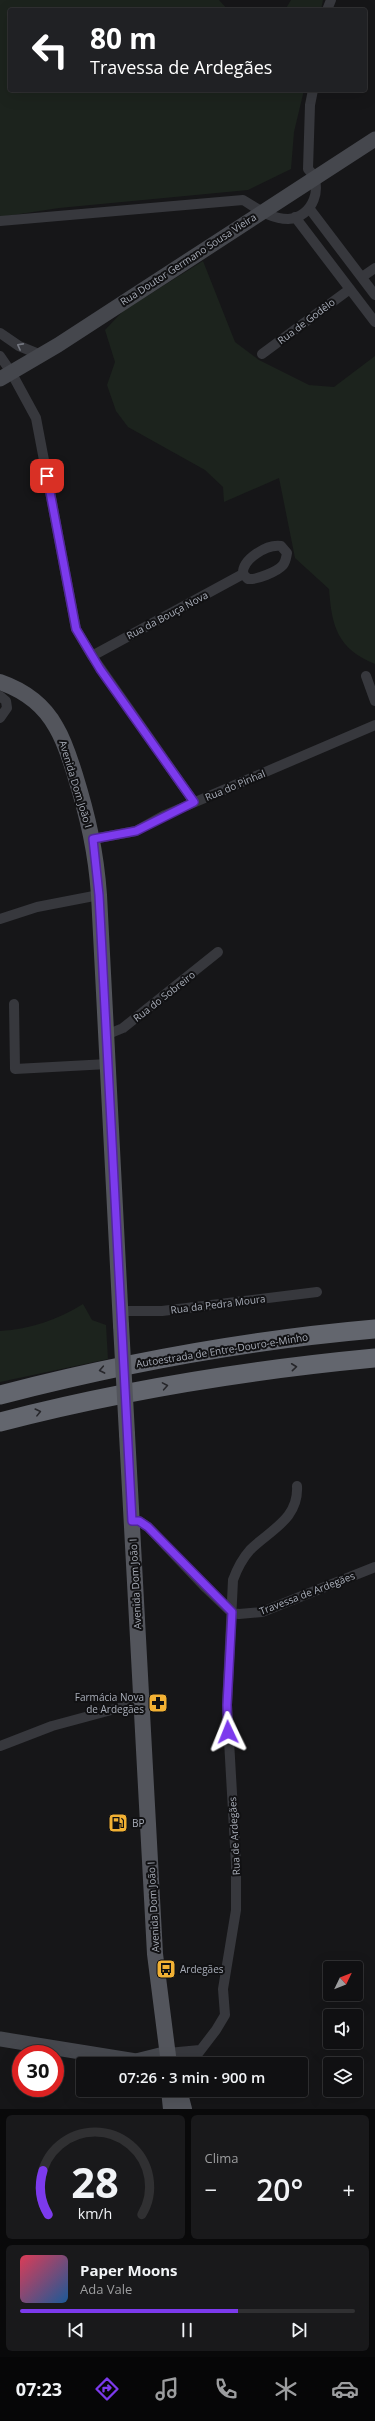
<!DOCTYPE html>
<html lang="pt">
<meta charset="utf-8">
<style>
body{margin:0;font-family:"Open Sans",sans-serif;background:#19191b;color:#f1f3f6;height:100vh;display:flex;flex-direction:column;font-size:15px;white-space:nowrap}
*{box-sizing:border-box;margin:0}
p{font-size:13px;color:#9c9d9f}
.icon{flex:none;width:22px;height:22px;fill:none;stroke:currentColor;stroke-width:2;stroke-linecap:round;stroke-linejoin:round}
.map{position:relative;height:2109px;overflow:hidden}
.details{display:flex;flex-direction:column;gap:6px;padding:6px;background:#09090a;flex:1}
.details>*{flex:none}
.hud{position:absolute;left:8px;top:8px;width:359px;height:84px;border-radius:4px;box-shadow:0 4px 16px #0002,0 0 0 1px #303032;background:#202124;color:#fff;overflow:hidden}
.needle{width:26px;rotate:47deg}
.buttons{position:absolute;left:323px;top:1961px;display:grid;gap:8px}
.buttons a{display:grid;place-items:center;width:40px;height:40px;border-radius:4px;background:#101012;box-shadow:0 4px 16px #0002,0 0 0 1px #303032;font-size:20px}
.speed{position:absolute;left:12px;top:2045px;display:flex;gap:8px;font-size:20px;font-weight:700;text-align:center}
.speed>*{display:grid;place-content:center;width:52px;height:52px;border-radius:50%;background:#101012;box-shadow:0 4px 16px #0002,0 0 0 1px #303032;line-height:1}
.speed .limit{border:6px solid #d22;background:#fff;color:#111}
.pin{position:absolute;display:grid;place-items:center;width:34px;height:34px;color:#fff;margin:-17px;border-radius:8px;box-shadow:0 2px 6px #0006}
.me{position:absolute;width:44px;margin:-22px;rotate:358deg;stroke-linejoin:round;filter:drop-shadow(0 0 3px #0008)}
.turn{display:flex;align-items:center;gap:14px;height:84px;padding:0 16px;font-size:18px}
.turn .icon{width:52px;height:52px;stroke-width:2.5}
.turn b{display:block;font-size:28px;line-height:34px}
.big{font-size:30px;font-weight:600;line-height:1.1}
.details .tile{flex:1;display:flex;flex-direction:column;justify-content:center;gap:6px;min-width:0;padding:0 14px;border-radius:6px;background:#19191b}
.details .dial{align-items:center;gap:0}
.dial svg{height:104px;overflow:visible;fill:none;stroke:#303032;stroke-width:7;stroke-linecap:round;text-anchor:middle}
.dial text{fill:#f1f3f6;stroke:none}
.song{display:flex;align-items:center;gap:12px}
.cover{width:48px;height:48px;border-radius:6px;background:linear-gradient(135deg,hsl(350 70% 55%),hsl(210 70% 35%))}
.played{height:4px;border-radius:2px;background:linear-gradient(90deg,#7c3aed 65%,#303032 65%)}
.keys{display:flex;justify-content:space-around;direction:ltr}
.heat{display:flex;justify-content:space-between;align-items:center;font-size:22px;direction:ltr}
.details .tiles{flex:1;display:grid;gap:6px;grid-template-columns:1fr 1fr}
.tile:last-child{grid-column:span 2}
.trip{position:absolute;left:76px;top:2057px;width:232px;height:40px;border-radius:4px;background:#101012;box-shadow:0 4px 16px #0002,0 0 0 1px #303032;font-weight:600;line-height:40px;text-align:center}
.dock{display:flex;height:64px;justify-content:space-around;align-items:center;background:#060607;color:#9c9d9f}
.dock .icon{width:28px;height:28px}
.dock .active{color:#7c3aed}
.dock b{font-size:18px;color:#f1f3f6}
.map>svg:first-child{display:block}
.green{fill:#1c231d}
.lines{fill:none;stroke-linecap:round;stroke-linejoin:round}
.street{stroke:#37383d;stroke-width:10}
.secondary{stroke:#45474d;stroke-width:15}
.primary{stroke:#53555c;stroke-width:16}
.highway{stroke:#63666e;stroke-width:19}
.primary-bridge{stroke:#53555c;stroke-width:16}
.oneway{stroke:#757881}
.oneway2{stroke:#26262a}
.route-casing{stroke:#51269a;stroke-width:10}
.route{stroke:#7c3aed;stroke-width:7}
.labels{text-anchor:middle;dominant-baseline:central;stroke-width:4;stroke-linejoin:round;paint-order:stroke}
.street-label{font-size:10px;fill:#a8adb8;stroke:#111113}
.poi-label{font-size:10px;fill:#a8adb8;stroke:#111113;text-anchor:start}
</style>
<div class="map">
<svg width="375" height="2109" viewBox="0 0 375 2109">
<rect width="100%" height="100%" fill="#161618"/>
<path class="green" d="M0,0H219L228,10H10V90H304L294,132L291,169L248,190L59,208L0,217Z
M291,0H323L321,10H285Z
M203,261L235,342L259,360L309,385L334,387L375,356V664C337,648 332,627 329,589L295,558L279,478L224,502L223,487L205,470L128,427L116,411L107,385L115,362L105,330L123,311Z
M83,1304L92,1320L106,1325L108,1359L0,1382V1331C31,1329 57,1320 83,1304Z"/>
<g class="lines">
<path class="street" d="M327,10L331,0
M309,208L375,295
M295,217L375,322
M0,221L243,200C257,208 270,219 288,219C313,218 325,185 308,169L310,105L313,90
M362,277L375,268
M0,333L19,346L41,355
M262,354L350,289
M0,356L11,372L36,418L76,629L92,656L194,802
M92,656L243,574L248,579C256,580 277,572 283,565C286,561 286,558 287,553L281,546C267,544 242,559 243,574
M366,676L375,701
M0,696L6,701L7,708L0,718
M93,839L136,831L165,815L375,725
M0,919L37,907L99,895
M14,1004L15,1069L108,1064
M106,1035L123,1028L218,952
M120,1311H162L317,1292
M132,1521H139L148,1527L206,1588L232,1613L239,1614L262,1612L375,1567
M0,1746L52,1726L141,1702
M168,2053L200,2050
M190,2064L216,2030L225,2015L223,1989L236,1910V1864L227,1705L233,1580C237,1569 242,1559 250,1550C270,1530 299,1519 297,1486"/>
<path class="secondary" d="M0,379L58,345L375,139
M0,2039L136,2061L141,2064
M136,2061L168,2053"/>
<path class="primary" d="M0,682C23,690 44,705 56,727C65,742 70,759 75,775C88,817 96,852 99,895L121,1325
M127,1434L155,1954L169,2064
M169,2090L171,2109
M179,2090L184,2109"/>
<path class="highway" d="M0,1395C123,1363 249,1340 375,1329
M0,1422C123,1390 248,1370 375,1358"/>
<path class="primary-bridge" d="M121,1325L127,1434"/>
</g>
<defs><path id="oneway-chevron" d="M-2-3.5L2.5 0L-2 3.5" fill="none" stroke-width="1.6" stroke-linecap="round" stroke-linejoin="round"/></defs>
<use class="oneway" href="#oneway-chevron" transform="translate(20 346) rotate(-152)"/>
<g class="oneway2">
<use href="#oneway-chevron" transform="translate(294 1367) rotate(-6)"/>
<use href="#oneway-chevron" transform="translate(102 1370) rotate(169)"/>
<use href="#oneway-chevron" transform="translate(165 1386) rotate(-10)"/>
<use href="#oneway-chevron" transform="translate(38 1412) rotate(-14)"/>
</g>
<g class="lines">
<defs>
<path id="route" d="M47,476L76,629L100,669L194,802L136,831L93,839L99,895L132,1521H139L148,1527L232,1612L227,1705L228,1732"/>
</defs>
<use href="#route" class="route-casing"/>
<use href="#route" class="route"/>
</g>
<defs>
<symbol id="pharmacy-square" viewBox="-11 -11 22 22"><rect x="-9" y="-9" width="18" height="18" rx="4" fill="#f2b134" stroke="#111113"/><path d="M-2-6h4v4h4v4h-4v4h-4v-4h-4v-4h4Z" fill="#111"/></symbol>
<symbol id="fuel-square" viewBox="-11 -11 22 22"><rect x="-9" y="-9" width="18" height="18" rx="4" fill="#f2b134" stroke="#111113"/><path d="M-5.5-6h7V0h2V4h1.3V-2.5L3-4.5l.8-.8L6-3V5H2.5V1h-1V6h-7ZM-4.2-4.7v3.2H.2V-4.7Z" fill="#111"/></symbol>
<symbol id="bus-square" viewBox="-11 -11 22 22"><rect x="-9" y="-9" width="18" height="18" rx="4" fill="#f2b134" stroke="#111113"/><path d="M-5-6H5V4H4V6H2V4H-2V6H-4V4H-5ZM-3.5-4V0h7V-4ZM-3.5 1.2v1.5H-2V1.2ZM2 1.2v1.5H3.5V1.2Z" fill="#111"/></symbol>
</defs>
<g fill-rule="evenodd">
<use href="#pharmacy-square" x="147" y="1692" width="22" height="22"/>
<use href="#fuel-square" x="107" y="1812" width="22" height="22"/>
<use href="#bus-square" x="155" y="1958" width="22" height="22"/>
</g>
<g class="labels">
<g class="street-label">
<text transform="translate(188 259) rotate(-33)">Rua Doutor Germano Sousa Vieira</text>
<text transform="translate(306 321) rotate(-37)">Rua de Godêlo</text>
<text transform="translate(167 615) rotate(-28)">Rua da Bouça Nova</text>
<text transform="translate(76 784) rotate(73)">Avenida Dom João I</text>
<text transform="translate(235 785) rotate(-23)">Rua do Pinhal</text>
<text transform="translate(164 996) rotate(-38)">Rua do Sobreiro</text>
<text transform="translate(218 1304) rotate(-7)">Rua da Pedra Moura</text>
<text transform="translate(222 1350) rotate(-9)">Autoestrada de Entre-Douro-e-Minho</text>
<text transform="translate(135 1584) rotate(-93)">Avenida Dom João I</text>
<text transform="translate(307 1593) rotate(-21)">Travessa de Ardegães</text>
<text transform="translate(234 1836) rotate(-93)">Rua de Ardegães</text>
<text transform="translate(153 1907) rotate(-93)">Avenida Dom João I</text>
</g>
<g class="poi-label">
<text x="144" y="1697" text-anchor="end">Farmácia Nova<tspan x="144" dy="12">de Ardegães</tspan></text>
<text x="132" y="1823">BP</text>
<text x="180" y="1969">Ardegães</text>
</g>
</g>
</svg>
<div class="buttons">
<a><svg class="needle" viewBox="-14 -14 28 28"><path d="M0-13l5 13h-10z" fill="#e53935"/><path d="M0 13l5-13h-10z" fill="#9c9d9f"/></svg></a>
<a><svg class="icon" aria-label="sound" viewBox="0 0 24 24"><path d="M4 9h4l5-4v14l-5-4H4zM17 9q2 3 0 6"/></svg></a>
<a><svg class="icon" aria-label="layers" viewBox="0 0 24 24"><path d="M12 4l9 5-9 5-9-5zM3 14l9 5 9-5"/></svg></a>
</div>
<div class="speed"><div class="limit">30</div></div>
<div class="pin" style="left:47px;top:476px;background:#d93025"><svg class="icon" aria-label="arrive" viewBox="0 0 24 24"><path d="M6 21V4h12l-3 4 3 4H6"/></svg></div>
<svg class="me" style="left:228px;top:1732px" viewBox="-20 -20 40 40"><path d="M0-17L14 15 0 8-14 15z" fill="#7c3aed" stroke="#fff" stroke-width="4"/></svg>
<div class="trip">07:26 · 3 min · 900 m</div>
<div class="hud">
<div class="turn"><svg class="icon" aria-label="left" viewBox="0 0 24 24"><path d="M17 20v-9H6M10 6l-5 5 5 5"/></svg><div><b>80 m</b>Travessa de Ardegães</div></div>
</div>
</div>
<section class="details">
<div class="tiles">
<div class="tile dial"><svg viewBox="0 0 100 80">
<path d="M14 69A42 42 0 1 1 86 69"/>
<path d="M14 69A42 42 0 0 1 10 35" stroke="#7c3aed"/>
<text x="50" y="56" font-size="32" font-weight="700">28</text>
<text x="50" y="72" font-size="11">km/h</text>
</svg></div>
<div class="tile"><p>Clima</p>
<div class="heat"><a>−</a><b class="big">20°</b><a>+</a></div>
</div>
<div class="tile">
<div class="song"><i class="cover"></i><div><b>Paper Moons</b><p>Ada Vale</p></div></div>
<div class="played"></div>
<div class="keys"><svg class="icon" aria-label="previous" viewBox="0 0 24 24"><path d="M18 5L8 12l10 7zM5 5v14"/></svg><svg class="icon" aria-label="pause" viewBox="0 0 24 24"><path d="M8 5v14M16 5v14"/></svg><svg class="icon" aria-label="next" viewBox="0 0 24 24"><path d="M6 5l10 7-10 7zM19 5v14"/></svg></div>
</div>
</div>
</section>
<nav class="dock">
<b>07:23</b>
<svg class="icon active" aria-label="directions" viewBox="0 0 24 24"><path d="M12 3l9 9-9 9-9-9zM9 14v-3h6M13 9l2 2-2 2"/></svg>
<svg class="icon" aria-label="music" viewBox="0 0 24 24"><path d="M9 18V5l10-2v13"/><circle cx="6" cy="18" r="3"/><circle cx="16" cy="16" r="3"/></svg>
<svg class="icon" aria-label="phone" viewBox="0 0 24 24"><path d="M5 4h4l2 5-3 2q2 4 5 5l2-3 5 2v4C11 20 4 13 5 4z"/></svg>
<svg class="icon" aria-label="climate" viewBox="0 0 24 24"><path d="M12 3v18M4 7l16 10M4 17L20 7"/></svg>
<svg class="icon" aria-label="car" viewBox="0 0 24 24"><path d="M5 17H2v-5l4-1 3-4h7l3 4 3 1v5h-3M9 17h6M6 11h13"/><circle cx="7" cy="17" r="2"/><circle cx="17" cy="17" r="2"/></svg>
</nav>
